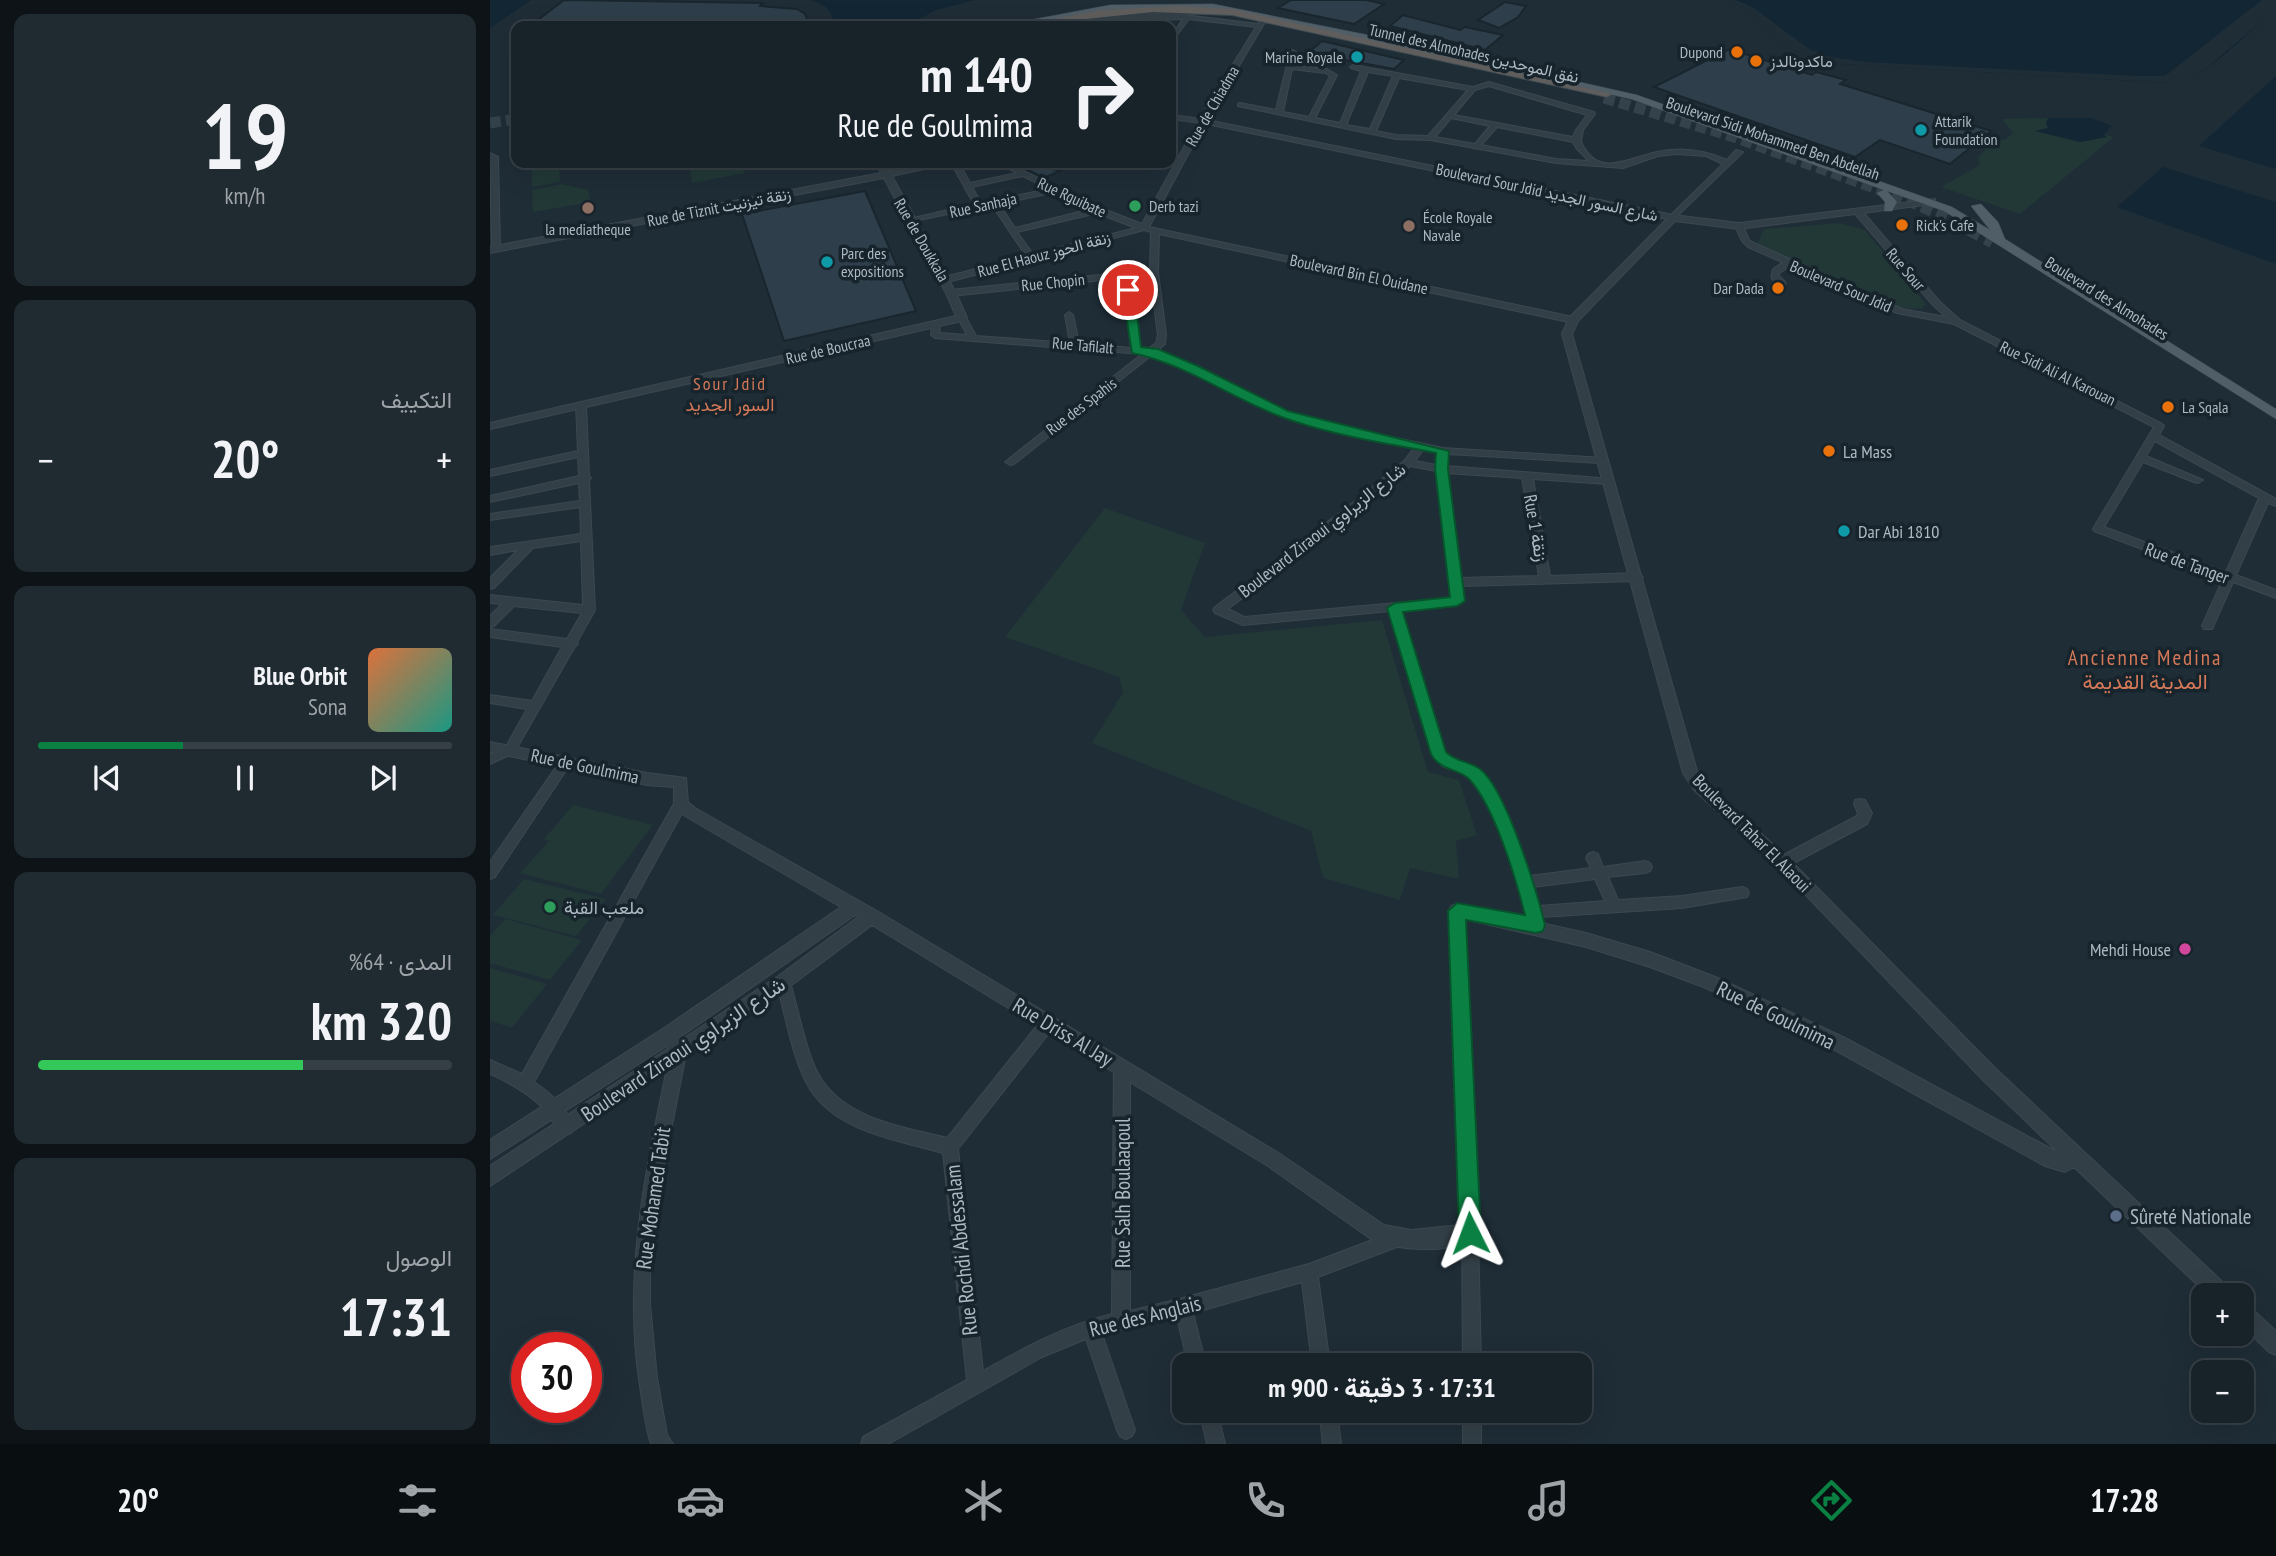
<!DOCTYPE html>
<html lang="ar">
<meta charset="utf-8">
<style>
body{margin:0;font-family:"PT Sans Narrow",Vazirmatn,sans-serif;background:#202a31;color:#f1f3f6;direction:rtl;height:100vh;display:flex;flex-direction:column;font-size:26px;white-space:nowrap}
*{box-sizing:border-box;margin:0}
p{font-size:23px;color:#9ea4a8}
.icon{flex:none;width:38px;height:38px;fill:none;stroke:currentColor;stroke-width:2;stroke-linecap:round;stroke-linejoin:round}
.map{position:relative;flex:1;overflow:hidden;direction:ltr}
.panel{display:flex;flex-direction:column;gap:14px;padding:14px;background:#0d1317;width:490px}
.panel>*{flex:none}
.top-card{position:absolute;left:21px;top:21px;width:665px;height:147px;border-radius:14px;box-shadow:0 7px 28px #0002,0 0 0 2px #363f46;direction:rtl;background:#172229;color:#f1f3f6;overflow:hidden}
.fabs{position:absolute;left:1701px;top:1283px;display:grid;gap:14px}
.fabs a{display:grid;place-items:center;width:63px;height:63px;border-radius:14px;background:#172229;box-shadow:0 7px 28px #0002,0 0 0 2px #363f46;font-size:35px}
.speed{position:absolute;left:21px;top:1332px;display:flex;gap:14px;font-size:35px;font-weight:700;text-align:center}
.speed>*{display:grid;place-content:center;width:91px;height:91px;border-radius:50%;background:#172229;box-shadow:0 7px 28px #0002,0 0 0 2px #363f46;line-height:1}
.speed .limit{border:10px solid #d22;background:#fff;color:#111}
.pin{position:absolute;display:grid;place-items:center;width:60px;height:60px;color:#fff;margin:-30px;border:4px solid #fff;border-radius:50%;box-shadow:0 2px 7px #0007}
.me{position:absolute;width:77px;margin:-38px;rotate:357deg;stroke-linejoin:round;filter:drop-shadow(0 0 5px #0008)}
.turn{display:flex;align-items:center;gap:24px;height:147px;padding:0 28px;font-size:32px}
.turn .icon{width:91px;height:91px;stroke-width:2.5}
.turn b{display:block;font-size:49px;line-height:60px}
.big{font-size:52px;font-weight:700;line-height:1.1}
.panel .card{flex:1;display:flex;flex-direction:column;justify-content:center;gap:10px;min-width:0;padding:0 24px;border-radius:14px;background:#202a31}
.panel .dial{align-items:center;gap:0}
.dial b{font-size:91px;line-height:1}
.song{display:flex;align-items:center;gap:21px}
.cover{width:84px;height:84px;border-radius:10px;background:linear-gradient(135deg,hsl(20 70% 55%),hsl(170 70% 35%))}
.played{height:7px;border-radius:4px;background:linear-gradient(90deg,#0b8043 35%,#363f46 35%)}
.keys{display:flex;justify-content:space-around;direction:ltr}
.heat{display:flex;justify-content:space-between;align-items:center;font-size:38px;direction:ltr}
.charge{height:10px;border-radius:5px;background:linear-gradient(90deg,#34c759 64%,#363f46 0)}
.trip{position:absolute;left:682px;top:1353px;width:420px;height:70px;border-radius:14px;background:#172229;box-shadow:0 7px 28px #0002,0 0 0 2px #363f46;font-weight:700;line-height:70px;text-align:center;direction:rtl}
.tab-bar{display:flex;height:112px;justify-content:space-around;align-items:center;background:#090e10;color:#9ea4a8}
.tab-bar .icon{width:49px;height:49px}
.tab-bar .on{color:#0b8043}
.tab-bar b{font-size:32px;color:#f1f3f6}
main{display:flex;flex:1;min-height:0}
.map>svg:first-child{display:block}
.green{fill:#213837}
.water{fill:#132634}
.pier{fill:#1f2d37}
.building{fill:#2e3f4b;stroke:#1a262e;stroke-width:2}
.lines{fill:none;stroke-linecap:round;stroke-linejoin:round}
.trunk-tunnel-far1{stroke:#34424c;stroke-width:11;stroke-dasharray:11 5;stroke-linecap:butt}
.trunk-tunnel{stroke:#34424c;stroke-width:15;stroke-dasharray:15 7;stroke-linecap:butt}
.pedestrian-casing{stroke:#3c4851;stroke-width:9}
.minor-casing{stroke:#3c4851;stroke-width:2}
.tertiary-casing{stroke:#3c4851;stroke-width:2}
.primary-casing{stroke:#3c4851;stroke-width:1}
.trunk-casing{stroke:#3d4a52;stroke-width:2}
.pedestrian{stroke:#333f47;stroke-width:7}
.minor{fill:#333f47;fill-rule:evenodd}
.tertiary{fill:#333f47;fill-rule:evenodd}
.primary{fill:#505e68;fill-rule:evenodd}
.trunk{fill:#5f5e5c;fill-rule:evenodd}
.route{fill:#0b8043;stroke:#07532c;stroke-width:2}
.food-dot{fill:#e8710a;stroke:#18242c;stroke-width:2.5}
.culture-dot{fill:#0f9aa8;stroke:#18242c;stroke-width:2.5}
.leisure-dot{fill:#2e9e5b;stroke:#18242c;stroke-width:2.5}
.education-dot{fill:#8d6e63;stroke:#18242c;stroke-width:2.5}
.hotel-dot{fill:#d1479c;stroke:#18242c;stroke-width:2.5}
.service-dot{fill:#5c6f8a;stroke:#18242c;stroke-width:2.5}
.labels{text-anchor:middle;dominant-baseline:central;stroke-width:7;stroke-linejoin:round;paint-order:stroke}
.far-poi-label{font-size:16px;fill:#adbac4;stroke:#18242c;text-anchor:start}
.far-street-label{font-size:16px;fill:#adbac4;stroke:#18242c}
.far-quarter-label{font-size:18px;letter-spacing:2px;fill:#d57958;stroke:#18242c}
.poi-label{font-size:18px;fill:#adbac4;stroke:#18242c;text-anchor:start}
.street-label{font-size:18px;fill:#adbac4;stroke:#18242c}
.quarter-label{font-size:21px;letter-spacing:2px;fill:#d57958;stroke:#18242c}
.near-street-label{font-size:21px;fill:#adbac4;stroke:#18242c}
.near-poi-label{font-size:21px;fill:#adbac4;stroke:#18242c;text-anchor:start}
</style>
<main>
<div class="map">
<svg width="1786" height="1444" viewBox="0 0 1786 1444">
<rect width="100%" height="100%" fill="#1f2d37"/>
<path class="green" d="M1558,118L1556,124L1559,128L1550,132L1590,142L1616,137L1614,134L1624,137L1530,214L1451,187L1490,165L1488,157L1505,141L1516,139L1523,133L1512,119Z
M42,163H69L70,182L42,187Z
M211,163H253L255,173L202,183L200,170Z
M72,184L98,190L101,202L43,212L42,190Z
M1349,223L1375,230L1436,304L1431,309L1407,308L1272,248L1268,242L1274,229Z
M615,508L715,543L691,610L715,637L892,620L938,772L969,780L987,835L966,841L969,879L920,868L910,900L833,878L821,831L602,743L633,692L629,677L515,637Z
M83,805L163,825L111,894L30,873L59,841L54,839Z
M34,879L116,899L86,936L3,915Z
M15,919L92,940L60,980L0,963V936Z
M0,968L57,984L22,1028L0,1021Z"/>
<path class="water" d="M0,0H41L0,28Z
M320,0H485L446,10L417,26H352L344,22C341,8 333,4 320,0Z
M1235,0H1786V9C1759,30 1713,83 1680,83L1351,64L1305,51L1286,38L1277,26L1256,8Z
M1786,76V169L1709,146Z
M1558,118H1601L1622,126L1614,134L1616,137L1590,142L1545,131L1558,128L1556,124Z
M1673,167L1786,202V264L1627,207Z"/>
<path class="pier" d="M1235,0H1246L1264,8L1319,49L1341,57L1376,62L1647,76H1675L1772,0H1786V9L1719,66L1694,83H1680L1351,64L1305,51L1286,38L1277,26L1256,8Z"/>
<path class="building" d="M74,0L273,3L270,6L307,9L315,14L318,22L314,26H40Z
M801,0H876L894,4L864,24L788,8Z
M1015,2L1036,6L1028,17L1009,28L988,20Z
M913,15L970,30L975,27L1013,35L995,50L900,26Z
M832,41L914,60L904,69L818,53Z
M1239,49L1322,75L1326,72L1356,80L1350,84L1501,131L1460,164L1390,140L1365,157L1164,87Z
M523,163H565L558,168L570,171L554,178Z
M375,191L426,311L294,341L252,214Z"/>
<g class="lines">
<path class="trunk-tunnel-far1" d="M1114,98L1241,136L1412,198L1481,229
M0,123L26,119"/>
<path class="trunk-tunnel" d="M1477,227L1503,241"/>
<defs>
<path id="pedestrian" d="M1292,284L1285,277L1286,271L1299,263"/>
<path id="minor" d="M686,14L768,24L772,20L775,22L716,121L659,227L1083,317L1087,320L1083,323L669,234L668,272L676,335L675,344L668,350L797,412L855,427L953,448L1114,458L1115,460L1110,463L958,454L956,466L1122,479V483L1118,484L1043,479L1060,576L1147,573L1153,577L1147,581L971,586L973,601L971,604L911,610L955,752C964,763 979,762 989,771C1014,794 1030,843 1040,876L1101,868L1096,858L1098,854L1103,852L1108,854L1113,867L1155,861L1160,863L1162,867L1160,871L1155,873L1118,877L1128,900L1192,896L1252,887L1257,889L1259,893L1257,897L1192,908L1051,917L1053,925L1051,929L1046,931L1041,929L1024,868L1000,807L981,779L972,773L952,766L943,754L900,611L753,625L725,613L723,610L725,607L868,499L914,461L924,448L854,433L791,416L662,355L524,464L520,465L515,462L652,354L445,338L441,335L442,324L449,322L450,333L477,335L468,318L472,315L475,316L486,336L580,343L575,315L579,312L583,315L589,343L641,348L632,278L461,296L457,293L461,290L660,270L661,232L654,230L454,283L451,282V278L536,256L502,205L419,222L415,220L484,204L461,163H469L480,183L527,173L508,163H517L611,208L652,224L708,121L766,27L699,19L681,43V37L693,19L614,22L611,20L614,18ZM533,176L559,189L491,203L482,187ZM566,192L601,209L525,228L509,204ZM607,213L646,228L543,254L527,232ZM660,275L668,335L666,343L658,349L650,348L640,277ZM933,450L948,453L946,465L925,461ZM920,466L946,471L961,598L754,617L738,609L876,503ZM956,473L1032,478L1049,576L970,578ZM1105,879L1115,901L1049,906L1043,887Z
M803,50L806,52L803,65L837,69L847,75L825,118L850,123L871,71L861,68L860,67L863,65L983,87L999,82L1104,112L1105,114L1093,130L1091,142C1108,180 1140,157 1167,152C1191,147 1215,150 1237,160L1246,150L1253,152L1183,220L1179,218L1180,216L1233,164L1216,156L1187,154L1168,156L1133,168L1066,163L940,140L906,139L748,106V104L750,103L786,110L800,52ZM802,69L835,73L840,76L819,117L793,112ZM878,72L903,76L880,129L856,125ZM909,78L978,90L938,136L906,135L886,131ZM999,86L1097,115L1086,130L1083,137L964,115L985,90ZM961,118L1000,126L985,144L945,137ZM1007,127L1083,142L1087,149L1099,161L1066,159L991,145Z
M0,153L8,157L10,249L6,251L2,249Z
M1366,211H1372L1449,301L1470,320L1672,424L1674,426L1669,435L1786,499V506L1778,503L1746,575L1786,590V598L1743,582L1722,629H1714L1712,626L1733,579L1604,531L1603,529L1664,427L1464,324L1407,313L1258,247L1252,241L1245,226L1252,224L1259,240L1264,243L1412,309L1456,317L1443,305L1366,215ZM1665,441L1769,498L1736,572L1614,527L1653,462L1704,482L1708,483L1713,480L1656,456Z
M91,402L96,405L99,476L101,478L99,480L105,610L87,642L88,644L84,648L24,753L0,764V754L16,747L37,709L0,703V695L42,701L72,647L0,637V629L77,639L92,613L24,606L4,626L0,627V616L12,604L0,603V595L93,605L91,541L43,548L4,588L0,589V578L28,550L0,555V547L91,534L90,507L0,520V514L90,501L89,483L0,502V496L89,476L88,457L0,476V470L88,451L86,405Z
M75,758L79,760L81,763L5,877L0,879V862L71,760Z
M191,799L196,800L197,804L44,1082C61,1093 76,1108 84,1127L82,1132L76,1135C65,1130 59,1113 50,1105C35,1091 18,1082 0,1074V1060L32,1074L186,800Z
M1370,799L1375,800L1382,813L1377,824L1298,866L1293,868L1288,866L1286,862L1288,858L1367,816L1368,813L1364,804L1365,800Z
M967,905L972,907L974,911L988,1233L991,1365H973L972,1233L960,911L962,907Z
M293,976L298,977L300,982C308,1008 317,1059 332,1080C359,1120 414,1127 457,1138L553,1018L558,1016L563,1018L565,1023L563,1028L468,1149L493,1371C534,1348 576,1325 622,1314L624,1068L627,1063L632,1061L637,1063L640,1068V1311L693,1298L819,1264L906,1231L912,1233L914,1239L912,1245L828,1277L840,1365H822L812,1282L703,1313L716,1365H698L687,1317L612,1334L645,1430L642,1436L636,1439L630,1436L627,1430L596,1339L552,1357L398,1444H371L373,1437L477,1380L453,1153C408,1140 347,1132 320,1089C302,1060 296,1015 286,982L288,977Z
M180,1027L185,1029L196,1054L168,1196L160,1268V1304L167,1378L177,1435L183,1444H161C155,1426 153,1405 150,1386C132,1273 157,1164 180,1054L173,1034L175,1029Z
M709,1410H727L735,1444H717Z
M829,1410H847L851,1444H833Z
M973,1410H991V1444H973Z"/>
<path id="tertiary" d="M699,11L702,15L635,17L575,26H558L635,13Z
M681,115L712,119L1183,215L1249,223L1445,199V203L1442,204L1249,229L1185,221L1088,321L1082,334L1207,771L1214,782L1298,858L1505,1068L1739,1288L1742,1295H1718L1584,1167L1575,1172L1555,1166L1345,1050L1216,988L1160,967L1096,947L961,916L959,911L961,906L967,904L1096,933L1160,952L1228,978L1357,1039L1569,1153L1493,1080L1288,866L1204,790L1193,773L1072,334L1079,318L1177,219L712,123L681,119Z
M386,163H394L399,171L445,163H461L402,176L466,293L477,318L476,320L0,429V423L466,316L456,293L394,178L0,253V247L391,173Z
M0,742L157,773L196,778L198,802L205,808L387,911L790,1154L894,1225L922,1230L980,1224L987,1226L989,1233L987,1240C954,1253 913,1252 881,1239L778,1166L382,925L299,987L0,1186V1166L287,977L368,917L365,915L186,1040L0,1159V1140L174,1028L351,907L195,816L184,804V787L157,785L0,752Z
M1752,1303L1759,1306L1786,1331V1355L1779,1352L1752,1326Z"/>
<path id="primary" d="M723,4L908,41L1147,95L1462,207L1500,230L1481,206L1491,204L1508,222L1515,239L1786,409V419L1454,211L1397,191L1407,202L1402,211H1394L1395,202L1387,193L1394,190L1141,99L908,47L723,10L620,11L528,26H508L620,5Z"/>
<path id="trunk" d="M689,6L742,9L1122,94L1117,97L742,15L663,12L527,26L611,10Z"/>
</defs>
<use href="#pedestrian" class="pedestrian-casing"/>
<use href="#minor" class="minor-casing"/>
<use href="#tertiary" class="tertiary-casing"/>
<use href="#primary" class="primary-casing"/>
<use href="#trunk" class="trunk-casing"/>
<use href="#pedestrian" class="pedestrian"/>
<use href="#minor" class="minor"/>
<use href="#tertiary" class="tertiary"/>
<use href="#primary" class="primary"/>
<use href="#trunk" class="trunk"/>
</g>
<path class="route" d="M638,286L644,290L651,347L668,349L710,367L798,411L959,451L958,469L975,601L967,606L913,612L956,752C966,762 979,761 990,769C1016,789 1047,892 1055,925L1053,931L1046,933L976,920L991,1233L988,1241L980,1244L972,1241L969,1233L958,911L967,903L1035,915C1026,879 1005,808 980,780C969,768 951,772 941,754L897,608L905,603L960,597L945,469L946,453C894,443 839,435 789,416C737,396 698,365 642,353L632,290Z"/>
<g class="food-dot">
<circle cx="1247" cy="52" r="7"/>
<circle cx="1266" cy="61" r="7"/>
<circle cx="1412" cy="225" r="7"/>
<circle cx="1288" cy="288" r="7"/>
<circle cx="1678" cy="407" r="7"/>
<circle cx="1339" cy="451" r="7"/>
</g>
<g class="culture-dot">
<circle cx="867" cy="57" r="7"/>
<circle cx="1431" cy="130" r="7"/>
<circle cx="337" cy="262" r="7"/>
<circle cx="1354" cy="531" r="7"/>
</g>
<g class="leisure-dot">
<circle cx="645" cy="206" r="7"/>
<circle cx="60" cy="907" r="7"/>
</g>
<g class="education-dot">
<circle cx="98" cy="208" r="7"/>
<circle cx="919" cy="226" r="7"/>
</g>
<circle class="hotel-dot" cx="1695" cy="949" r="7"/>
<circle class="service-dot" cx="1626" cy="1216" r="7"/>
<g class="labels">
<g class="far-poi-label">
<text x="1233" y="52" text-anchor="end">Dupond</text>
<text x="853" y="57" text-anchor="end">Marine Royale</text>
<text x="1280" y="61">ماكدونالدز</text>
<text x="1445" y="121">Attarik<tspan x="1445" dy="18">Foundation</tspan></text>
<text x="659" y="206">Derb tazi</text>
<text x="933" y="217">École Royale<tspan x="933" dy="18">Navale</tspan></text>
<text x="1426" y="225">Rick's Cafe</text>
<text x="98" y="229" text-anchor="middle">la mediatheque</text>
<text x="351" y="253">Parc des<tspan x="351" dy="18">expositions</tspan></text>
<text x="1274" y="288" text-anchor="end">Dar Dada</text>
<text x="1692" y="407">La Sqala</text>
</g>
<g class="far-street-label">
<text transform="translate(984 53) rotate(13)">Tunnel des Almohades نفق الموحدين</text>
<text transform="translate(722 106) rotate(-60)">Rue de Chiadma</text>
<text transform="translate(1283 138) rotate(19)">Boulevard Sidi Mohammed Ben Abdellah</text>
<text transform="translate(1057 192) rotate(12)">Boulevard Sour Jdid شارع السور الجديد</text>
<text transform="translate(582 197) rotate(25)">Rue Rguibate</text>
<text transform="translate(493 205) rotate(-12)">Rue Sanhaja</text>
<text transform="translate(229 207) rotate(-11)">Rue de Tiznit زنقة تيزنيت</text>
<text transform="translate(432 240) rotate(60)">Rue de Doukkala</text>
<text transform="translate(554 254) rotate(-15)">Rue El Haouz زنقة الحوز</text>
<text transform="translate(1416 269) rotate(49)">Rue Sour</text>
<text transform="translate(869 274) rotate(12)">Boulevard Bin El Ouidane</text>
<text transform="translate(563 282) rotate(-6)">Rue Chopin</text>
<text transform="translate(1351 286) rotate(23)">Boulevard Sour Jdid</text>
<text transform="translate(1617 298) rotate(32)">Boulevard des Almohades</text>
<text transform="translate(593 345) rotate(5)">Rue Tafilalt</text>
<text transform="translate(338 349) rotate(-13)">Rue de Boucraa</text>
<text transform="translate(1568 373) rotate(26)">Rue Sidi Ali Al Karouan</text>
<text transform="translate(591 406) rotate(-37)">Rue des Spahis</text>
</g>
<g class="far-quarter-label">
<text x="240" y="383">Sour Jdid<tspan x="240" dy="21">السور الجديد</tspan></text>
</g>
<g class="poi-label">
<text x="1353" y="451">La Mass</text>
<text x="1368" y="531">Dar Abi 1810</text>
<text x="74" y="907">ملعب القبة</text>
<text x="1681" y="949" text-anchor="end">Mehdi House</text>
</g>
<g class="street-label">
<text transform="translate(1046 528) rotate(80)">Rue 1 زنقة</text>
<text transform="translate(832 530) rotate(-38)">Boulevard Ziraoui شارع الزيراوي</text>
<text transform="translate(1697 563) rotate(20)">Rue de Tanger</text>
<text transform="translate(95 766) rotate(12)">Rue de Goulmima</text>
<text transform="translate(1262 833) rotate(45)">Boulevard Tahar El Alaoui</text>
</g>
<g class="quarter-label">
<text x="1655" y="657">Ancienne Medina<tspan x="1655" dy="24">المدينة القديمة</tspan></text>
</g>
<g class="near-street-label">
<text transform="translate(1286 1015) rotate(26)">Rue de Goulmima</text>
<text transform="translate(573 1032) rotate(31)">Rue Driss Al Jay</text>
<text transform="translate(193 1049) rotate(-34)">Boulevard Ziraoui شارع الزيراوي</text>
<text transform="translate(632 1193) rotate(-90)">Rue Salh Boulaaqoul</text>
<text transform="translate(163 1198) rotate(-82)">Rue Mohamed Tabit</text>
<text transform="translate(471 1250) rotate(-96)">Rue Rochdi Abdessalam</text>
<text transform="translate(655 1316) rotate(-14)">Rue des Anglais</text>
</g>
<g class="near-poi-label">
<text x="1640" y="1216">Sûreté Nationale</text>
</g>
</g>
</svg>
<div class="fabs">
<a>+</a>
<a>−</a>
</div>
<div class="speed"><div class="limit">30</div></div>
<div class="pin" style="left:638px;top:290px;background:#d93025"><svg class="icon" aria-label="arrive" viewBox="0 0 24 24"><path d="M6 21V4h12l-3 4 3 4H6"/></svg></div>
<svg class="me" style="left:980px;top:1233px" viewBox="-20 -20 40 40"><path d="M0-17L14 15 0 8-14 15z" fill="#0b8043" stroke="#fff" stroke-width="4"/></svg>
<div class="trip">17:31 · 3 دقيقة · 900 m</div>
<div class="top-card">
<div class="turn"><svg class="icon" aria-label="right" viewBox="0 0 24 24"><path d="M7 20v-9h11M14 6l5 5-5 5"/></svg><div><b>140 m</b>Rue de Goulmima</div></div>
</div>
</div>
<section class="panel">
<div class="card dial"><b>19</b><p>km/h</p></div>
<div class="card"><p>التكييف</p>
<div class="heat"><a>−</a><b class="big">20°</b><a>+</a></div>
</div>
<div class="card">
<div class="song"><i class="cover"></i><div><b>Blue Orbit</b><p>Sona</p></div></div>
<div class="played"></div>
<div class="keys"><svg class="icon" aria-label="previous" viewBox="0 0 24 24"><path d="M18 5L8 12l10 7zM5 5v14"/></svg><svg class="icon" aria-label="pause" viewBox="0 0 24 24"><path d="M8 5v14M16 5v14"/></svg><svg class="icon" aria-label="next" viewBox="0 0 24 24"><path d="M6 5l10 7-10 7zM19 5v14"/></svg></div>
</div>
<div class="card"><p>المدى · 64%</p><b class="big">320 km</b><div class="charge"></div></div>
<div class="card"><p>الوصول</p><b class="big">17:31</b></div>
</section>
</main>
<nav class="tab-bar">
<b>17:28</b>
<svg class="icon on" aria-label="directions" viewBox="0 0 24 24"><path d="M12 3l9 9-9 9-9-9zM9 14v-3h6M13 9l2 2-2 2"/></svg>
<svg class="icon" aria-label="music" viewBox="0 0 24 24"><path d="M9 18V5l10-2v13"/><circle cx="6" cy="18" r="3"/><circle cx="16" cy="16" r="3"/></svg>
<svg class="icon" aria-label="phone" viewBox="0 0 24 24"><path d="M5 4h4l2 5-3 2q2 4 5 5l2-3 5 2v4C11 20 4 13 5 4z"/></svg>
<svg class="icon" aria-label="climate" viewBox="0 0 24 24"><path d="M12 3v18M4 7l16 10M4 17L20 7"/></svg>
<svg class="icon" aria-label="car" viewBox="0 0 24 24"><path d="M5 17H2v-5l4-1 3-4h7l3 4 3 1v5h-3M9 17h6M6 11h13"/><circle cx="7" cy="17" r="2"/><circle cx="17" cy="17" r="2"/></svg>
<svg class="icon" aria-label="filters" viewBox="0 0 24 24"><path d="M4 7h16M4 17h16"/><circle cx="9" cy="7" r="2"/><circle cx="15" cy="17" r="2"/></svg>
<b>20°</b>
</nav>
